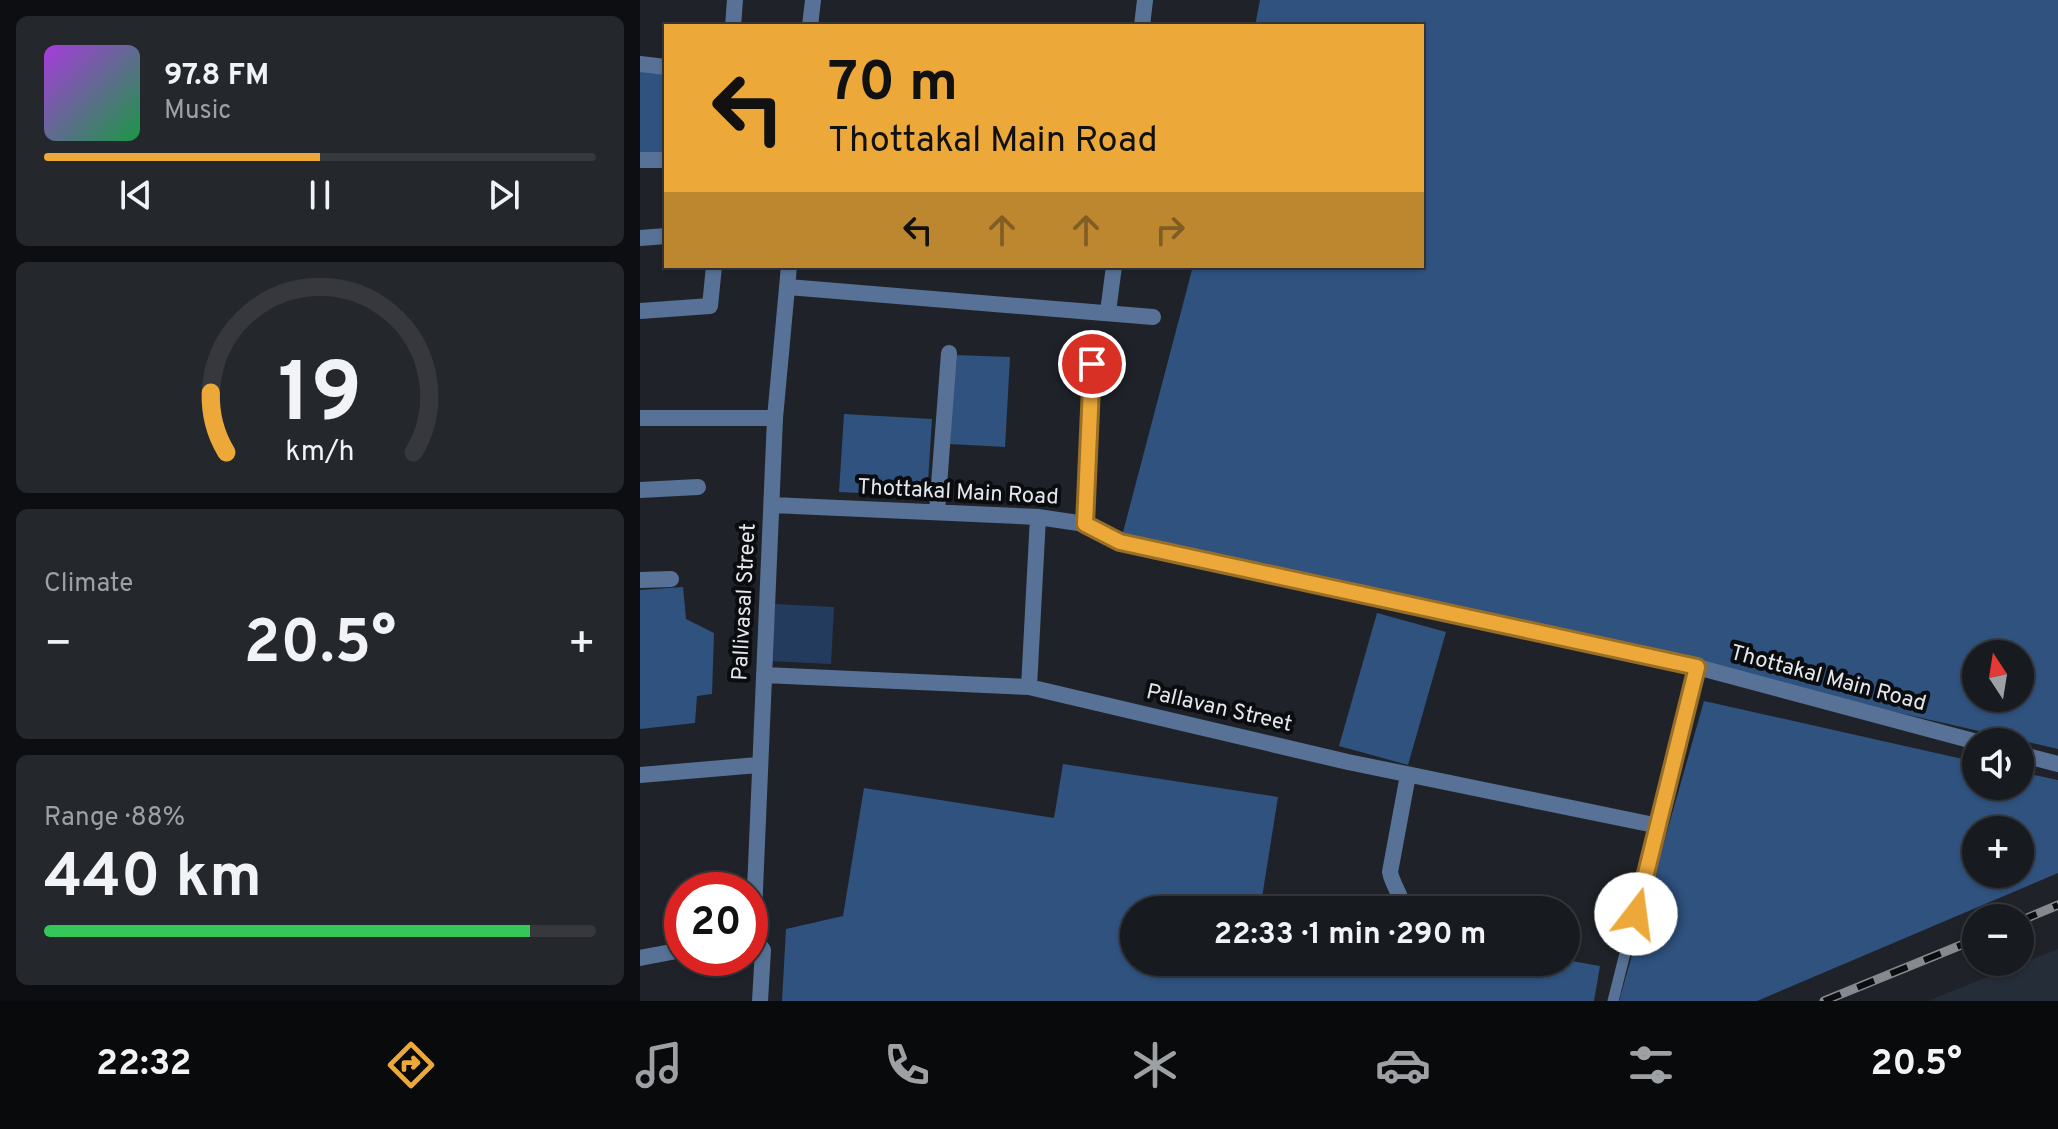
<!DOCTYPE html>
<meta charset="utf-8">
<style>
body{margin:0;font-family:Overpass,sans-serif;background:#24272c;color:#f1f3f6;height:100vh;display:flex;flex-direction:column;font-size:30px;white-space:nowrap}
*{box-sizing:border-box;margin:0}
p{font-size:26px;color:#9ea1a4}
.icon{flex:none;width:44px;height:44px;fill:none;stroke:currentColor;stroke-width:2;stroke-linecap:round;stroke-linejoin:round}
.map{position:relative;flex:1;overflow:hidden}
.drawer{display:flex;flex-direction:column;gap:16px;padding:16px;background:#0d0e11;width:640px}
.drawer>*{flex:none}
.top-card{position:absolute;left:24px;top:24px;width:760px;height:244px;border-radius:0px;box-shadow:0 2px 6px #0004,0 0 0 2px #36383d;background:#eca93a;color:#111;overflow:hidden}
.needle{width:52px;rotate:348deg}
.controls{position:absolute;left:1322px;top:640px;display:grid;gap:16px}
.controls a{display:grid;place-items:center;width:72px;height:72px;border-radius:50%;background:#171a1f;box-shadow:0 2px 6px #0004,0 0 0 2px #36383d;font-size:40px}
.speed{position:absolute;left:24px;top:872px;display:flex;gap:16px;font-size:40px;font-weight:700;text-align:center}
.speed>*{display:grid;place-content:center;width:104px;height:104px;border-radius:50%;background:#171a1f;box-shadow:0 2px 6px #0004,0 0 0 2px #36383d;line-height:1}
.speed .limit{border:12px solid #d22;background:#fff;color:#111}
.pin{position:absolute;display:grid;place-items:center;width:68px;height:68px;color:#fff;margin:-34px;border:4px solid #fff;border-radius:50%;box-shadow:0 2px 8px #0007}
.me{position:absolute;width:88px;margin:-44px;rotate:15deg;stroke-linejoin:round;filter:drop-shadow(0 0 6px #0008)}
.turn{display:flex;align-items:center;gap:28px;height:168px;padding:0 32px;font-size:36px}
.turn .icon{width:104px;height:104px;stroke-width:2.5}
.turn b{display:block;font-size:56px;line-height:68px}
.lanes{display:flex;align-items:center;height:76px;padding:0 32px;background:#0003;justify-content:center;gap:40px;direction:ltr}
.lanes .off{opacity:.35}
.big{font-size:60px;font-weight:700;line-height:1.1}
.drawer .widget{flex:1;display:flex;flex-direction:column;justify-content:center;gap:12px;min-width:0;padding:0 28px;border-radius:12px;background:#24272c}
.drawer .dial{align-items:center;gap:0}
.dial svg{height:208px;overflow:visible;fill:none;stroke:#36383d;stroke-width:7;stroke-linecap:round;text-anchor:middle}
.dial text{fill:#f1f3f6;stroke:none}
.song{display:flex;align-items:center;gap:24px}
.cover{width:96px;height:96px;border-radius:12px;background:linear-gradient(135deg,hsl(280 70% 55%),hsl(140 70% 35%))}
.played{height:8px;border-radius:4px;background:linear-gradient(90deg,#eca93a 50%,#36383d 50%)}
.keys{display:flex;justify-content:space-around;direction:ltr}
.heat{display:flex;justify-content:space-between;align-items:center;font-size:44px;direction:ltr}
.charge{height:12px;border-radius:6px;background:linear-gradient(90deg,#34c759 88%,#36383d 0)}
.trip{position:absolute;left:480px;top:896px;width:460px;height:80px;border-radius:40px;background:#171a1f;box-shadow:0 2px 6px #0004,0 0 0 2px #36383d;font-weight:700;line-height:80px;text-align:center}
.tab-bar{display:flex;height:128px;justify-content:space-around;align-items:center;background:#090a0c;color:#9ea1a4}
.tab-bar .icon{width:56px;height:56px}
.tab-bar .active{color:#eca93a}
.tab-bar b{font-size:36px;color:#f1f3f6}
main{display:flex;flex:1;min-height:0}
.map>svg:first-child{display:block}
.built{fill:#252d38}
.green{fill:#233c5d}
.forest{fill:#2f527f;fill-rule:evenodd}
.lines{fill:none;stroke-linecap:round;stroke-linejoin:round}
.lane{stroke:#577296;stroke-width:11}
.street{stroke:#577296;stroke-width:16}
.rail-casing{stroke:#86898e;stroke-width:9}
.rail{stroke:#0a0c0f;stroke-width:6;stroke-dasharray:18;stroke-linecap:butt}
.route-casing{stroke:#996e26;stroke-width:20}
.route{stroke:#eca93a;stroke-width:14}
.labels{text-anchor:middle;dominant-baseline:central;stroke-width:8;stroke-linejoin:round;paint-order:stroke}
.street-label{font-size:22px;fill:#e4e7eb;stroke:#0a0c0f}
</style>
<main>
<section class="drawer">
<div class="widget">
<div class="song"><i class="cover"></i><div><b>97.8 FM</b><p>Music</p></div></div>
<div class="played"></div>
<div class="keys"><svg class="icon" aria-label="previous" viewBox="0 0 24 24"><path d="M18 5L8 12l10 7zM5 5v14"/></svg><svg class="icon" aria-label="pause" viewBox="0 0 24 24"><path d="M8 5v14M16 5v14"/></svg><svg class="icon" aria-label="next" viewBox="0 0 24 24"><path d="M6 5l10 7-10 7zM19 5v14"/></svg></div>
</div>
<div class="widget dial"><svg viewBox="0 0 100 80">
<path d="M14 69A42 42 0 1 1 86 69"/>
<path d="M14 69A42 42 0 0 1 8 46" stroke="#eca93a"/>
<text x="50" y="56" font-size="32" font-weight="700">19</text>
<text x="50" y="72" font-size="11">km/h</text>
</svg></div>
<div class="widget"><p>Climate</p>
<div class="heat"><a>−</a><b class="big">20.5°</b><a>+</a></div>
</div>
<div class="widget"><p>Range · 88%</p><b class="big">440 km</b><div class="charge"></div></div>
</section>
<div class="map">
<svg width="1418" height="1001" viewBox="0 0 1418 1001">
<rect width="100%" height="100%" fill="#1f2329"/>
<path class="built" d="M1418,949V1001H1288Z"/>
<path class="green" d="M135,604L194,607L191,664L131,661Z"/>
<path class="forest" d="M620,0H1418V749L482,536L553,266H782V26H615ZM1336,654H1380V698H1336Z
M0,71L26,72V156L0,155Z
M315,355L370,357L365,447L310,444Z
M204,414L292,419L287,496L199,492Z
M43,587L46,619L74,633L72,694L57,696L55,723L0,729V590Z
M737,613L806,632L768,765L699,746Z
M1064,701L1336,762V786H1380V772L1418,780V873L1117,1001H979ZM1380,830V874H1336V830Z
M423,764L638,797L620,910H494V962L926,960L960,966L954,1001H142L146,929L203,916L224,788L414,818Z"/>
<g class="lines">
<path class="lane" d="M973,1001L1057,667"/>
<path class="street" d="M93,26L95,0
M170,26L173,0
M502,26L505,0
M0,64L26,67
M0,160H26
M0,238L26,236
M148,287L513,317
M0,311L70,306L74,266
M468,312L474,266
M0,418H135
M0,490L58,487
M132,505L398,517L445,524L480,542L1057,667L1337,742
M297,512L309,353
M445,524L452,364
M0,580L31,579
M124,675L389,687L708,762L1019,826
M389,687L398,517
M1380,754L1418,764
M0,775L118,765
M763,910C762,894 753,887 750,872L768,775
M113,937L123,950L120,1001
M110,938L113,937L135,418L149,266
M0,958L42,950"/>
<defs>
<path id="rail" d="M1380,921L1418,905
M1184,1001L1336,939"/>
</defs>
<use href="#rail" class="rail-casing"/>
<use href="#rail" class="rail"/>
</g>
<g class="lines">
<defs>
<path id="route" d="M452,364L445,524L480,542L1057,667L996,914"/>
</defs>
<use href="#route" class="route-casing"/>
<use href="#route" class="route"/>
</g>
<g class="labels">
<g class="street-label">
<text transform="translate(318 493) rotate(3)">Thottakal Main Road</text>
<text transform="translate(105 602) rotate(-87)">Pallivasal Street</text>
<text transform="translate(1188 679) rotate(15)">Thottakal Main Road</text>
<text transform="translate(579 709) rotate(13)">Pallavan Street</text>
</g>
</g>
</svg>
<div class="controls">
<a><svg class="needle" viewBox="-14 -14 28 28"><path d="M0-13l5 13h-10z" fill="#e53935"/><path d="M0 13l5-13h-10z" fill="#9ea1a4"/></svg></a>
<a><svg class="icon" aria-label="sound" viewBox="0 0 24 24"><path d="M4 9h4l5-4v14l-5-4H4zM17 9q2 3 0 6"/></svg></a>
<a>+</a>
<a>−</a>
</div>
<div class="speed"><div class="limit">20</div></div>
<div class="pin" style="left:452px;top:364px;background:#d93025"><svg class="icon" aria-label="arrive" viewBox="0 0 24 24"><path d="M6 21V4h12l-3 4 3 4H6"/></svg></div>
<svg class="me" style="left:996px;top:914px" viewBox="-20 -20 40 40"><circle r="19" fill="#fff"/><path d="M0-13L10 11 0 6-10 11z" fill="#eca93a"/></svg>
<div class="trip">22:33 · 1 min · 290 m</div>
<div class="top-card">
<div class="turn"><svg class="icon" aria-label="left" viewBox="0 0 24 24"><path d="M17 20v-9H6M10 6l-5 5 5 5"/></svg><div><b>70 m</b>Thottakal Main Road</div></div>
<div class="lanes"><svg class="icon" aria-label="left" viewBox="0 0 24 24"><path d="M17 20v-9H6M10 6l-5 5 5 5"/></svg><svg class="icon off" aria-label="ahead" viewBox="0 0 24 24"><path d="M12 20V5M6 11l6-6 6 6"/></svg><svg class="icon off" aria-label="ahead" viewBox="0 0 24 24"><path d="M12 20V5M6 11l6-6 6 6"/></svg><svg class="icon off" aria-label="right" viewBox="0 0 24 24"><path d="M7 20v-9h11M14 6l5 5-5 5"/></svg></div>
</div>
</div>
</main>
<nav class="tab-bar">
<b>22:32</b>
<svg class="icon active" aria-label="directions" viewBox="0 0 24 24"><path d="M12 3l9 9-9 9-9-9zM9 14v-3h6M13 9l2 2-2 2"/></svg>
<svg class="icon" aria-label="music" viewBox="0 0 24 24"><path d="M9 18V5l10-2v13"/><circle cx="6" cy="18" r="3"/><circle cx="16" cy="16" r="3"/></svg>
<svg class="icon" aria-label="phone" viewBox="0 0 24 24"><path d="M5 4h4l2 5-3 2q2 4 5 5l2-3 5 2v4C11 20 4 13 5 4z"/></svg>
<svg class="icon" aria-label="climate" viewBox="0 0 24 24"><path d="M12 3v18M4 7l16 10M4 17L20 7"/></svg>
<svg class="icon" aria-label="car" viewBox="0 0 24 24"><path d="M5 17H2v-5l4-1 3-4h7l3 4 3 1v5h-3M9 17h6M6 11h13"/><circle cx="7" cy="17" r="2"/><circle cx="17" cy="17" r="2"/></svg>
<svg class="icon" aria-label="filters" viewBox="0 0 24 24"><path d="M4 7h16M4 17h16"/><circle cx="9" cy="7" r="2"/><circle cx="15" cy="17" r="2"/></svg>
<b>20.5°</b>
</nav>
